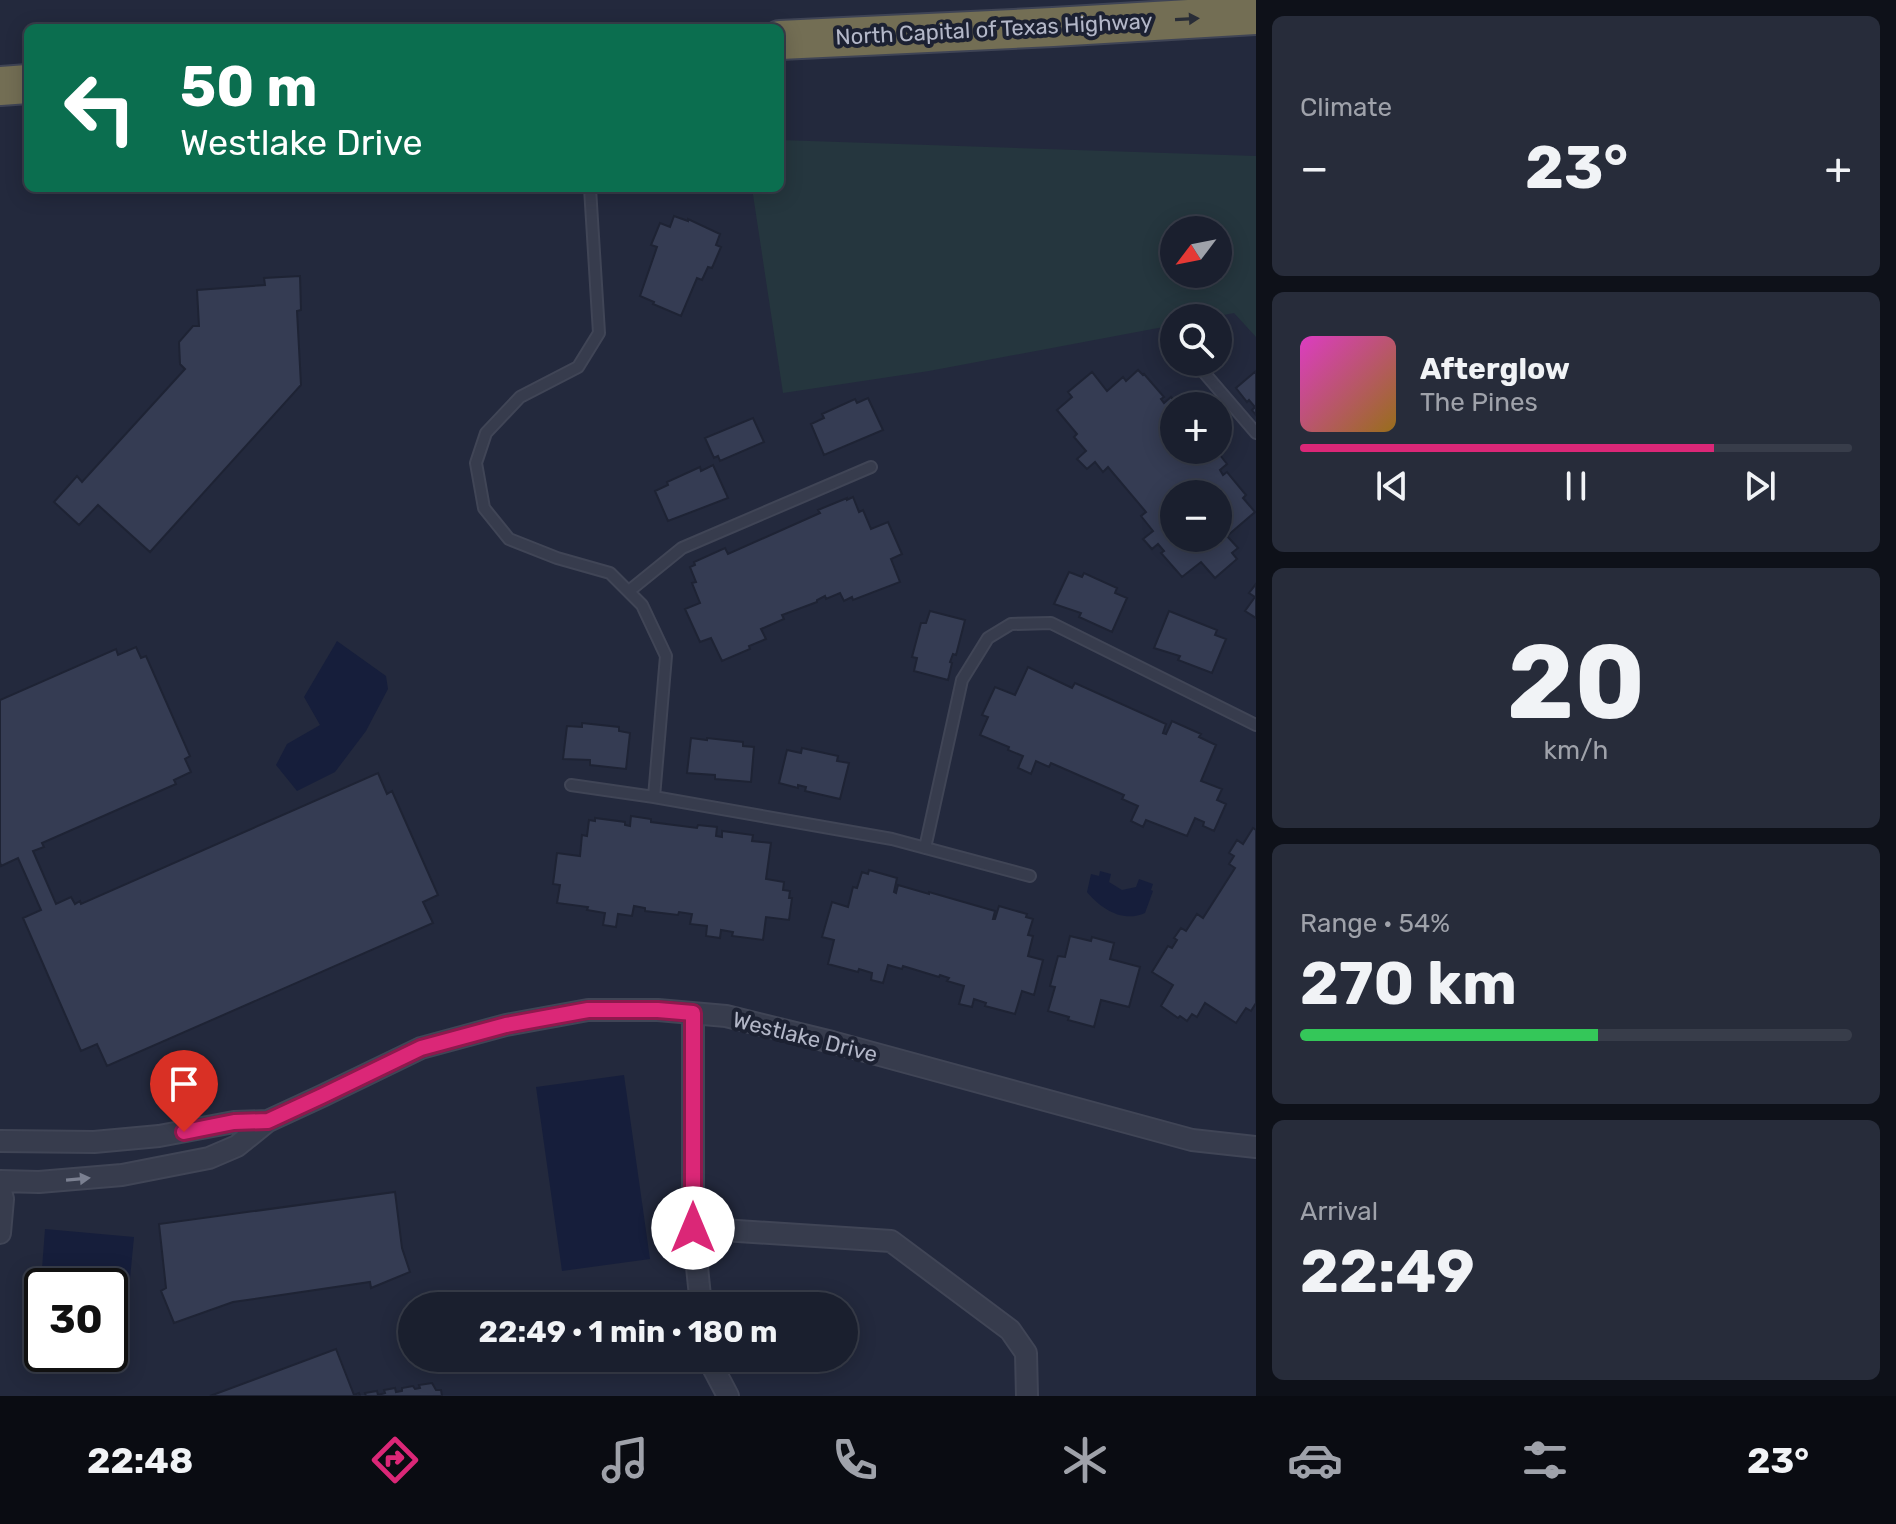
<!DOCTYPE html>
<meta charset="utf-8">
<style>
body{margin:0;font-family:Rubik,sans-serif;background:#272c3a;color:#f1f3f6;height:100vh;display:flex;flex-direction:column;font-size:30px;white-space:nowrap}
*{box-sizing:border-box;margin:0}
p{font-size:26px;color:#9fa2aa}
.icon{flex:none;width:44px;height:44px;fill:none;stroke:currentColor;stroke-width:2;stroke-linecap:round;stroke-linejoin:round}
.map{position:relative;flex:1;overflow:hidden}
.sheet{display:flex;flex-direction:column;gap:16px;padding:16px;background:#0e1119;width:640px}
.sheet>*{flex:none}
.top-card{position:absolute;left:24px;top:24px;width:760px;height:168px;border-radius:12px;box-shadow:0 4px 20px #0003,0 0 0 2px #383d4a;background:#0b6e4f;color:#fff;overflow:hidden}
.needle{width:52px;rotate:238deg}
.buttons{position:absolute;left:1160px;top:216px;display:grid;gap:16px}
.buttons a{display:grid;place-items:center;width:72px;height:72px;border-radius:50%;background:#1a1f2e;box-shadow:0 4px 20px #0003,0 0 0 2px #383d4a;font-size:40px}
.speed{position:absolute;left:24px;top:1268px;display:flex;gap:16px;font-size:40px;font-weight:700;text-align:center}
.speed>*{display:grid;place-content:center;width:104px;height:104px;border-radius:50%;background:#1a1f2e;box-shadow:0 4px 20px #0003,0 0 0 2px #383d4a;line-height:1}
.speed .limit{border:4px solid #111;border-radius:12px;background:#fff;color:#111}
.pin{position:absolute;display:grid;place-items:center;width:68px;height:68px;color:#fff;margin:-82px -34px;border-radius:50% 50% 50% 0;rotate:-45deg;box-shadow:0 0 8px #0007}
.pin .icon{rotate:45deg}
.me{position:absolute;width:88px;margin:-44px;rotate:0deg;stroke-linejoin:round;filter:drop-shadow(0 0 6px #0008)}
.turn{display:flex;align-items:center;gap:28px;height:168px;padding:0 24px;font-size:36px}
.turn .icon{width:104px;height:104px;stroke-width:2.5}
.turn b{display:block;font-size:56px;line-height:68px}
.big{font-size:60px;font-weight:700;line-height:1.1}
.sheet .card{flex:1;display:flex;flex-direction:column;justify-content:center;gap:12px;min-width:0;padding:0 28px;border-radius:12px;background:#272c3a}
.sheet .dial{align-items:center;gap:0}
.dial b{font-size:104px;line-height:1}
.song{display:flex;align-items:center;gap:24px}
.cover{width:96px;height:96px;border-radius:12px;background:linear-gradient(135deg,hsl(310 70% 55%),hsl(40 70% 35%))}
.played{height:8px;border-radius:4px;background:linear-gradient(90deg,#db2777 75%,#383d4a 75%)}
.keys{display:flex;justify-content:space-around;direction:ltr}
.heat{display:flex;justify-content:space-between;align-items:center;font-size:44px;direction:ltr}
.charge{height:12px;border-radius:6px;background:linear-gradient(90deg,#34c759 54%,#383d4a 0)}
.trip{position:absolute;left:398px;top:1292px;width:460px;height:80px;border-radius:40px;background:#1a1f2e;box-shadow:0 4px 20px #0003,0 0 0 2px #383d4a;font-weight:700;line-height:80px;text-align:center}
.menu{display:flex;height:128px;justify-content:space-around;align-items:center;background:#0a0c12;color:#9fa2aa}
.menu .icon{width:56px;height:56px}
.menu .active{color:#db2777}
.menu b{font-size:36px;color:#f1f3f6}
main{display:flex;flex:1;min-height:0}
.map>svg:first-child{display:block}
.green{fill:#25363e;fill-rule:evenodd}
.water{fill:#161e3b}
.building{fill:#353c53;stroke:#1e2334;stroke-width:2;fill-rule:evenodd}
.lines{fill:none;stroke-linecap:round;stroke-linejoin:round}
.lane-casing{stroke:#404556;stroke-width:14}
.street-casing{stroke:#404556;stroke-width:24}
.highway-casing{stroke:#3f4455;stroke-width:42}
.lane{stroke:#373c4d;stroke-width:10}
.street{stroke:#373c4d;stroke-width:20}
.highway{stroke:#736e54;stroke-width:38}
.oneway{fill:#292d37}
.oneway2{fill:#7b8091}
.route-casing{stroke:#8e194d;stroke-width:20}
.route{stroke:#db2777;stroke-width:14}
.labels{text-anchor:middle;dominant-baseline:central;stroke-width:8;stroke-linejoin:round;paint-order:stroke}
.street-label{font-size:22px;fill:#b3b7c8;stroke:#1c2132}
</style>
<main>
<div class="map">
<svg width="1256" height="1396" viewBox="0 0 1256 1396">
<rect width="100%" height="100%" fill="#23293d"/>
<path class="green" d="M780,140L1256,156V337L1234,313L1208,318H1174V325L929,371L783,393L752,188H780ZM1174,230H1218V274H1174Z"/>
<path class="water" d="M337,641L386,676L388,689L366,731L335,772L297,791L276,765L287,744L320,725L304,697Z
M1100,871L1111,874L1109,882L1122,890L1136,887L1139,879L1153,884L1151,890L1153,891L1145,913C1123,923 1101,909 1087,892L1091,874L1099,876Z
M624,1075L650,1259L562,1271L536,1087Z
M45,1229L134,1237L129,1289L110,1288V1286L41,1282Z"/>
<path class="building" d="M674,216L688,221V219L720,234L716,245L721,247L712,268L708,267L702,280L697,278L681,316L653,304L654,302L640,296L657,247L651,245L660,223L670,227Z
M300,276L301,310L297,311L301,385L150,552L98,505L79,525L54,502L77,476L82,482L185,369L180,364L179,342L193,326H199L197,290L265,285L264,278Z
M1138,370L1143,375L1144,374L1164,397L1161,399L1164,403L1171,397L1179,406H1174V450H1216L1227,464L1220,470L1223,475L1227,472L1246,495L1243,498L1255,512L1227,536L1238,548L1232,553L1237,559L1215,578L1201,562L1182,577L1161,553L1164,551L1158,544L1152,549L1143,539L1153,531L1141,516L1146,512L1108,467L1103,472L1095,462L1087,469L1077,459L1086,451L1074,437L1077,434L1057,410L1072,397L1068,392L1092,372L1107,391L1123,377L1126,381ZM1174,494H1218V538H1174Z
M1256,371V415L1252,410L1255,407L1249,400L1247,402L1236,388Z
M868,398L883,430L824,455L811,424L824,418L822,414L855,399L857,403Z
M753,418L764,442L720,461L718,456L714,458L705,438Z
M713,465L728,498L668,521L655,491L668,485L667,482L700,467L701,471Z
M853,497L859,512L863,510L871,529L888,522L902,554L891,559L900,582L853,600L852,597L844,601L840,593L826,599L825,596L817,600V602L782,615L784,619L761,629L766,639L749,646L750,649L722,661L711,638L700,642L685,609L700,603L692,583L696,582L690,567L695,565L694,562L725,548L728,554L820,513L818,510L847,498V500Z
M1069,572L1082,577L1084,573L1117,588L1115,593L1127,598L1112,632L1079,617L1081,613L1054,604Z
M1256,584V618L1245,611L1255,597L1249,593Z
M930,611L965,620L956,655L953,654L950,662L952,663L948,680L914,671L917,658L912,657L921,623H926Z
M1169,611L1217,630L1215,635L1226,639L1212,673L1178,660L1180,656L1154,648Z
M136,647L141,658L146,656L190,756L185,759L191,772L174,780L176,784L42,843L44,847L33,851L56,904L71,897L75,904L80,901L81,904L378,773L387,794L392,791L438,895L423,902L433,923L107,1066L97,1044L81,1051L23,918L41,910L18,858L1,866L0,862V700L116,649L118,655Z
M1028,667L1072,688L1075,683L1166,724L1163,733L1166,734L1172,721L1201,734L1199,737L1216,745L1201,781L1222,789L1217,800L1226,804L1214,831L1203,826L1204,822L1195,818L1187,836L1146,820L1143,827L1131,821L1138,806L1122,799L1124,795L1051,763L1049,767L1036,761L1031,774L1018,768L1023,756L1008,750L1009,747L980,735L988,717L982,715L995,687L1015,695Z
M582,723L619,727V731L630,733L626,769L590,765V760L563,759L567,726L582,727Z
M691,738L707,740V738L743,742V746L754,747L751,782L715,779V775L687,773Z
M802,748L838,756L837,761L849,763L840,799L805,791L806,787L798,785V788L779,783L787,750L801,753Z
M631,816L651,819V822L697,828L698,825L717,827L716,836L722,837V831L753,835L752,841L771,843L766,879L784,882L783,890L790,891L789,898H792L789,920L766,917L763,940L732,936L733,932L721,930L720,938L706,936L707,926L690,924L692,914L679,912L678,915L645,911V908L634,906L632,916L618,914L616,927L603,925L605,913L587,910L588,907L557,903L560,885L553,884L557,853L580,856L582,835L587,836L589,820L595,821V818L625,822V825L630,826Z
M1253,828L1256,830V1003L1251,1011L1246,1008L1236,1023L1205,1003L1197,1017L1192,1014L1187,1021L1180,1016L1178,1018L1161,1006L1173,985L1152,972L1168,946L1172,948L1177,940L1174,938L1181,928L1186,931L1197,914L1203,918L1235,868L1229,864L1234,856L1229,853L1237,840L1243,844Z
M869,870L897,878L894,892L896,893L898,885L929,894V892L995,911L993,919H995L999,906L1027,914L1026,917L1033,919L1028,935L1033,936L1028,956L1043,960L1034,995L1022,991L1015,1014L985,1006L986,1003L974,999L972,1007L959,1004L964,986L947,981L949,978L940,975L939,977L903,966L902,969L888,965L883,983L871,980L872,973L859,969L858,972L828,964L834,940L822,937L832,902L848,907L853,887L857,888L862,872L868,874Z
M1070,936L1091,941L1092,937L1114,943L1110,959L1140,967L1129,1007L1101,1000L1094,1027L1068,1020L1069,1017L1048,1011L1055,987L1050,986L1058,956L1065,957Z
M395,1192L402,1248L410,1272L371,1288L370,1282L233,1302L174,1323L161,1291L166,1288L159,1224Z
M336,1349L354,1395L359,1393L360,1396H210Z
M432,1383L436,1390H441L442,1396H366L365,1393L377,1391L378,1395L385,1393L384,1390L395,1388L396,1392L402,1391V1388L413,1386L415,1389L420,1388L419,1385Z"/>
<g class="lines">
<defs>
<path id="lane" d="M590,188L599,333L578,367L520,397L486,433L476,463L484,508L509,539L557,558L610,573L642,605L666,656L654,797
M1195,362L1256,433
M629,591L682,548L871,467
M571,785L654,797L892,839L1030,876
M925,848L962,680L988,638L1011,624L1051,623L1256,725"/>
<path id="street" d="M693,1013V1228L701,1306
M0,1141L94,1142L159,1136L234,1122L268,1121
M0,1181L39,1182L122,1175L209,1158L237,1146L268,1121L322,1096L421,1048L506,1025L588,1010H658L726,1016L832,1042L1192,1140L1256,1147
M0,1188L3,1199L0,1233
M693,1228L891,1241L1010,1330L1026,1353L1027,1396
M708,1358L728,1396"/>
<path id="highway" d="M780,40L1053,27L1256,15
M0,86L28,84"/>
</defs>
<use href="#lane" class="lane-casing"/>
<use href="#street" class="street-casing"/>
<use href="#highway" class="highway-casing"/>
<use href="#lane" class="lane"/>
<use href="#street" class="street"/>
<use href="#highway" class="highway"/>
</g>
<defs><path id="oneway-solid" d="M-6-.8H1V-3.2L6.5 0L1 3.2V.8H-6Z" transform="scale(2)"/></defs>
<use class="oneway" href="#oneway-solid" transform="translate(1187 19) rotate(-3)"/>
<use class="oneway2" href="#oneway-solid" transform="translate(78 1179) rotate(-5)"/>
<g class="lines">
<defs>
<path id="route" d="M184,1132L234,1122L268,1121L322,1096L421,1048L506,1025L588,1010H658L693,1013V1228"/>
</defs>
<use href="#route" class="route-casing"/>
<use href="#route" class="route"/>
</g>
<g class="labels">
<g class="street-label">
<text transform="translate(994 29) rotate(-3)">North Capital of Texas Highway</text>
<text transform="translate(805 1037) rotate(14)">Westlake Drive</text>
</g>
</g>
</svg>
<div class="buttons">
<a><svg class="needle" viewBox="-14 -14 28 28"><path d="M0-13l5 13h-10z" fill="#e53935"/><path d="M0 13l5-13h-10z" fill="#9fa2aa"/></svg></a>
<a><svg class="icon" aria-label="search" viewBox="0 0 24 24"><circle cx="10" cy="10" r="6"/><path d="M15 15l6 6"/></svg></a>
<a>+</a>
<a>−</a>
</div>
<div class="speed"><div class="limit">30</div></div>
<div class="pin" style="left:184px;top:1132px;background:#d93025"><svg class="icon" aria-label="arrive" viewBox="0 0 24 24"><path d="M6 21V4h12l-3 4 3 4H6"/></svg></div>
<svg class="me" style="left:693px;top:1228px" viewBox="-20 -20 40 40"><circle r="19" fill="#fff"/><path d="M0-13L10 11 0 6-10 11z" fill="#db2777"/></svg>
<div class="trip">22:49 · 1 min · 180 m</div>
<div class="top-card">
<div class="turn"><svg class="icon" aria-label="left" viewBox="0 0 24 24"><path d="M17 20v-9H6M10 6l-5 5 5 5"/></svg><div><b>50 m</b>Westlake Drive</div></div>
</div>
</div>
<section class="sheet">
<div class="card"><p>Climate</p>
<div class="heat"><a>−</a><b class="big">23°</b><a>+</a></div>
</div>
<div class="card">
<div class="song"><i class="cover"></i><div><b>Afterglow</b><p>The Pines</p></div></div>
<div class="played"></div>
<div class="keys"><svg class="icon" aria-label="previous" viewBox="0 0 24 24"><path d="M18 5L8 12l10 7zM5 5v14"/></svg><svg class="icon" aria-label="pause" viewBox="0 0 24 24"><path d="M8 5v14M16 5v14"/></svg><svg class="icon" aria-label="next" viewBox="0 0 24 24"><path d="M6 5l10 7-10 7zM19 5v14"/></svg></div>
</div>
<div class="card dial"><b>20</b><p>km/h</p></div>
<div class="card"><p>Range · 54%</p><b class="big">270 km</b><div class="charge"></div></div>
<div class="card"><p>Arrival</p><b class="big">22:49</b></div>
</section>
</main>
<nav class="menu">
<b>22:48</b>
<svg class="icon active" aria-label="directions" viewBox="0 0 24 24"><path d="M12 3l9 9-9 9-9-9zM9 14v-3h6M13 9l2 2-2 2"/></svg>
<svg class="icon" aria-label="music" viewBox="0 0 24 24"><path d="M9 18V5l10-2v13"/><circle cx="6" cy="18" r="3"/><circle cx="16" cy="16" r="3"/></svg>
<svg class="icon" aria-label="phone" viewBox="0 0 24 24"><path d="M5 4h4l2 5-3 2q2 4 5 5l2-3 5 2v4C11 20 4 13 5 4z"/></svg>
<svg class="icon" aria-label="climate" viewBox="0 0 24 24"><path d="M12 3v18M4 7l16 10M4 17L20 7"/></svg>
<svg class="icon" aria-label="car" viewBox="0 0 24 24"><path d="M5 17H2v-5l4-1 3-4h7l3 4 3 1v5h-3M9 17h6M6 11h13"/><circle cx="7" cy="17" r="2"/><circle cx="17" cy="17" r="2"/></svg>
<svg class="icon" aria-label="filters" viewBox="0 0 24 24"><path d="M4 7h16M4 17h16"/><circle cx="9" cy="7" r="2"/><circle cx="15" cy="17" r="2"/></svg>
<b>23°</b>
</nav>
